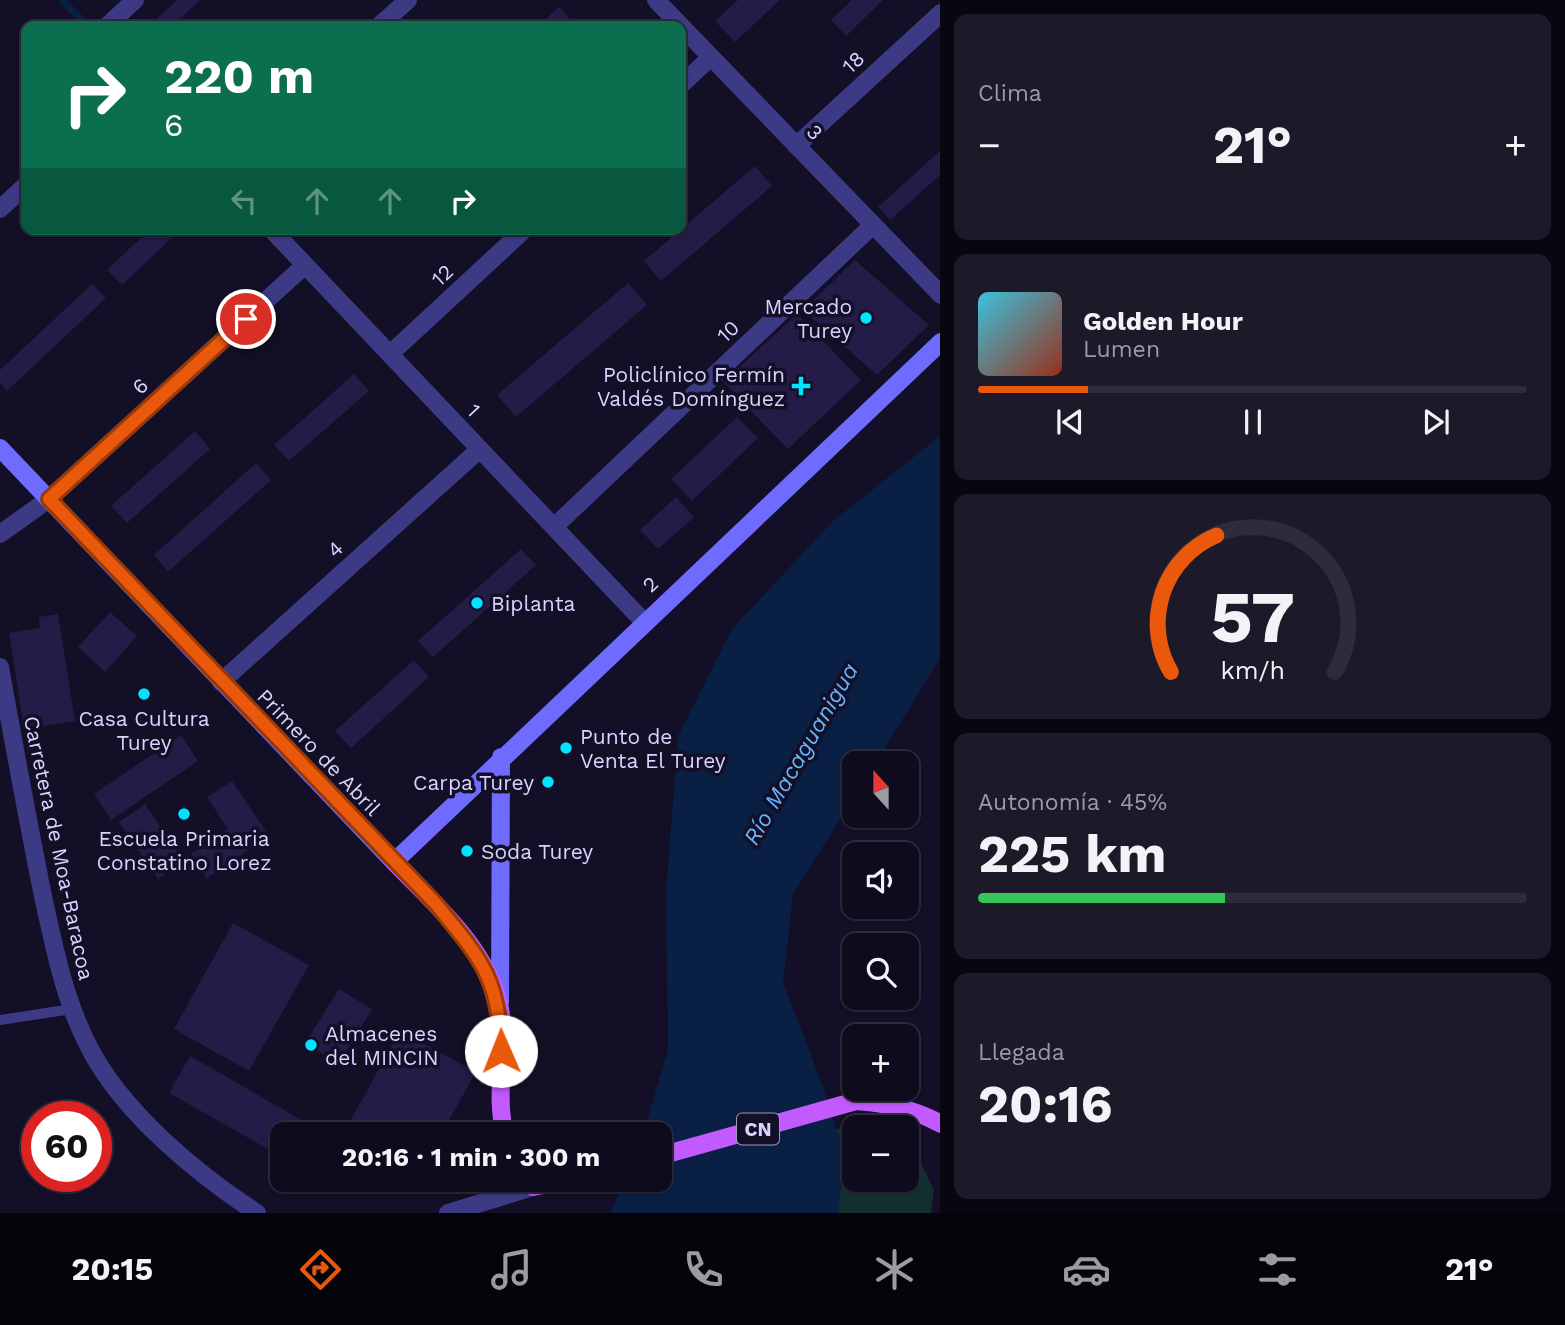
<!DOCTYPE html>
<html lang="es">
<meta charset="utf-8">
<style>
body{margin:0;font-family:"Work Sans",sans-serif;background:#1c1929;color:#f1f3f6;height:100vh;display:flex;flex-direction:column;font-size:26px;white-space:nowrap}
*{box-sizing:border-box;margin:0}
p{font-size:23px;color:#9b9ba3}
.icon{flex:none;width:38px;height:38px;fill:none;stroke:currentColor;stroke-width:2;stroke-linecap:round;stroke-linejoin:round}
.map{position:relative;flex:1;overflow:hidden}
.drawer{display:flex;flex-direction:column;gap:14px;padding:14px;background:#08060f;width:625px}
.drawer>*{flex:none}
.banner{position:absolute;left:21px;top:21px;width:665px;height:214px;border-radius:14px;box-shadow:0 2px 5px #0004,0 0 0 2px #2e2b3b;background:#0b6e4f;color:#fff;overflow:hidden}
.needle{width:46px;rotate:339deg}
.tools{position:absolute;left:842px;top:751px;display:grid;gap:14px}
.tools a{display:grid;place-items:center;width:77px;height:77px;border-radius:14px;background:#0e0b1c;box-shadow:0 2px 5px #0004,0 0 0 2px #2e2b3b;font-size:35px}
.speed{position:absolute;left:21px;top:1101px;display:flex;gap:14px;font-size:35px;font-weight:700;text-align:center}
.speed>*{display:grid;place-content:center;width:91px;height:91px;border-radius:50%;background:#0e0b1c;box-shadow:0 2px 5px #0004,0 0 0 2px #2e2b3b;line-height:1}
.speed .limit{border:10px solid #d22;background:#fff;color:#111}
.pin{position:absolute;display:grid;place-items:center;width:60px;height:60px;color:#fff;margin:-30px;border:4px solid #fff;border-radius:50%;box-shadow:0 2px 7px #0007}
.me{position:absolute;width:77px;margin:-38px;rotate:359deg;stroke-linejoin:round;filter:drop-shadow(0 0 5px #0008)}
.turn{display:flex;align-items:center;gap:24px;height:147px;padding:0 28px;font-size:32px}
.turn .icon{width:91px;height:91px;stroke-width:2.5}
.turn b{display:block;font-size:49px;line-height:60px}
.lanes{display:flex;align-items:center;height:66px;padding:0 28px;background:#0003;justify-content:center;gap:35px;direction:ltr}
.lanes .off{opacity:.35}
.big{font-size:52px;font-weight:700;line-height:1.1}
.drawer .widget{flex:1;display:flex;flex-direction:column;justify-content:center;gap:10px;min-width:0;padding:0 24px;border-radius:14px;background:#1c1929}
.drawer .dial{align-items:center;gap:0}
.dial svg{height:182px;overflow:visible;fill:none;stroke:#2e2b3b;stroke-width:7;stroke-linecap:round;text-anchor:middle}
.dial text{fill:#f1f3f6;stroke:none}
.song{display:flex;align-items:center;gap:21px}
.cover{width:84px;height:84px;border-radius:10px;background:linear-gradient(135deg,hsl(190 70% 55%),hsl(10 70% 35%))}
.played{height:7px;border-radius:4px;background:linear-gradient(90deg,#ea580c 20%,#2e2b3b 20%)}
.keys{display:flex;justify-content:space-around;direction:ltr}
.heat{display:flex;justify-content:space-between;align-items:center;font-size:38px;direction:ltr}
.charge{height:10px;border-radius:5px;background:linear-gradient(90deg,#34c759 45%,#2e2b3b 0)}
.trip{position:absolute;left:270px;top:1122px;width:402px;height:70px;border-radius:14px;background:#0e0b1c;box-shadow:0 2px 5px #0004,0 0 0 2px #2e2b3b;font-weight:700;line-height:70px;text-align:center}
.dock{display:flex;height:112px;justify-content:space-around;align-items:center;background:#06040b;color:#9b9ba3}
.dock .icon{width:49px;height:49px}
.dock .current{color:#ea580c}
.dock b{font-size:32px;color:#f1f3f6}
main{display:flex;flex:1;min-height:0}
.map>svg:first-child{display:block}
.green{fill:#12302f}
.water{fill:#0a1f44}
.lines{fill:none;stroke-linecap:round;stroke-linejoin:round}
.stream{stroke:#0a1f44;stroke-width:7}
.building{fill:#241b47}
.service{stroke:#3d3a85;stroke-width:10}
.minor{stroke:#3d3a85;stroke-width:18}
.tertiary{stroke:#3d3a85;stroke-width:18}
.secondary{stroke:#6f6bff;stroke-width:18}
.primary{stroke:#c25bff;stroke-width:18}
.route-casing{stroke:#983908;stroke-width:18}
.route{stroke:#ea580c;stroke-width:12}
.poi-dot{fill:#00e5ff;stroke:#130f26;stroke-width:2.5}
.labels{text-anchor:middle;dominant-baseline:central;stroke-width:7;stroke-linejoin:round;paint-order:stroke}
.shield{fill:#130f26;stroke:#9e99be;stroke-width:2}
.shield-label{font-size:19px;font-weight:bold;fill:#d9d4ff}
.street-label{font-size:21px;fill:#d9d4ff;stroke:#130f26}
.poi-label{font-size:21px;fill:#d9d4ff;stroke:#130f26;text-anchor:start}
.water-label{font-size:23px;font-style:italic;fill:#62b6ff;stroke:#130f26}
</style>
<main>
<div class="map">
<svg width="941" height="1213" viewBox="0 0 941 1213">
<rect width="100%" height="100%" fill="#130f26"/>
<path class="green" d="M854,1127V1180H906L907,1134L934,1190L931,1213H838L844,1155L836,1129Z"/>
<path class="water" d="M940,436V659L875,763H854V797L793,894L783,982L825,1092L844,1155L838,1213H610L626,1180H660V1134H643L668,1050L666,893L678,736L732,629L832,522Z"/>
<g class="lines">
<path class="stream" d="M62,0L81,19"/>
</g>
<path class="building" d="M177,0H200L172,26H149Z
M738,0H780L735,42L715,21Z
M852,0H883L846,36L831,20Z
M559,7L574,23L571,26H538Z
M941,150V174L890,220L878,207Z
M755,166L772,186L661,281L644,261Z
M150,229H181L122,285L107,270Z
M855,260L929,325L877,375L803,310Z
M628,283L647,305L516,417L497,395Z
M92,284L106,298L7,391L0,383V370Z
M797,314L861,380L788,449L723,382Z
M354,374L369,391L289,461L274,445Z
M737,417L758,438L692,501L671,479Z
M195,431L210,449L127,523L111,506Z
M256,463L271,480L168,572L154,555Z
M676,497L694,517L658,549L640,530Z
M521,549L536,565L433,657L418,641Z
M110,612L137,636L105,672L78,647Z
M58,614L75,721L24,729L9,633L40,628L39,617Z
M414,660L429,677L351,748L335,731Z
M181,735L198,761L111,820L94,794Z
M232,781L269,836L207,878L191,854L228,829L207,797Z
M145,804L184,861L158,879L119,822Z
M233,923L309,965L249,1071L174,1029Z
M339,989L372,1009L339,1064L305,1043Z
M400,1031L476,1072L441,1134H343Z
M190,1056L326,1134H282V1157L169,1093Z
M320,1180H354L346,1194Z"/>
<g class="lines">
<path class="service" d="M0,1020L72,1009"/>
<path class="minor" d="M656,0L941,295
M107,26L135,0
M379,26L408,0
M681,85L711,57
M796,146L941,13
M0,209L26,185
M271,229L644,622
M390,354L525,229
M554,527L873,225
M0,534L49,499L305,265
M221,682L480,449"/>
<path class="tertiary" d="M0,667C14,745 28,823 44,901C55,951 65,1001 89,1047C122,1112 197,1174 257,1213
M448,1213L533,1187"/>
<path class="secondary" d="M0,448L394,862L941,342
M500,1002L501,757"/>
<path class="primary" d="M394,862C434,903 489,950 500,1009C508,1049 494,1094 505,1134
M660,1156L856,1101C886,1103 914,1109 941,1124
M526,1180L533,1187L569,1180"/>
</g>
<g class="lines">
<defs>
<path id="route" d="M246,319L49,499L436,904C480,958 500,978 501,1051"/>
</defs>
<use href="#route" class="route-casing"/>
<use href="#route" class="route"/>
</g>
<g class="poi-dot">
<circle cx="866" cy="318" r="7"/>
<path d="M797.5 375.5h7v7h7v7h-7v7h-7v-7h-7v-7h7z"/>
<circle cx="477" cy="603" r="7"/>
<circle cx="144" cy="694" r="7"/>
<circle cx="566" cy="748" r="7"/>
<circle cx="548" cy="782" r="7"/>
<circle cx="184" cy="814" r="7"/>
<circle cx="467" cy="851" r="7"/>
<circle cx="311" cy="1045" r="7"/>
</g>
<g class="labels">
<rect class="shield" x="737" y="1113.5" width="42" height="31" rx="5"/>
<g class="shield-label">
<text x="758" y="1129">CN</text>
</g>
<g class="street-label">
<text transform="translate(853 62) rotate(-43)">18</text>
<text transform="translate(815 132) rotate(46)">3</text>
<text transform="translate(442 275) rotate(-43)">12</text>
<text transform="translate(728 331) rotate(-43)">10</text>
<text transform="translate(140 386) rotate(-42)">6</text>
<text transform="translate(474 410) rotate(47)">1</text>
<text transform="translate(335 549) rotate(-42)">4</text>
<text transform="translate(650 584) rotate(-43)">2</text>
<text transform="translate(319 752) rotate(46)">Primero de Abril</text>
<text transform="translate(59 848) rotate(78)">Carretera de Moa-Baracoa</text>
</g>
<g class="poi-label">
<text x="852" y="306" text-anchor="end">Mercado<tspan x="852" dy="24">Turey</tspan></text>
<text x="785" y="374" text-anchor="end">Policlínico Fermín<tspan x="785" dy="24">Valdés Domínguez</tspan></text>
<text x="491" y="603">Biplanta</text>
<text x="144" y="718" text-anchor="middle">Casa Cultura<tspan x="144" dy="24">Turey</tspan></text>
<text x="580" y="736">Punto de<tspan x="580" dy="24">Venta El Turey</tspan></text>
<text x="534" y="782" text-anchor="end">Carpa Turey</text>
<text x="184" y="838" text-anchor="middle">Escuela Primaria<tspan x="184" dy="24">Constatino Lorez</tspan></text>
<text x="481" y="851">Soda Turey</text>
<text x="325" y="1033">Almacenes<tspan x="325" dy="24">del MINCIN</tspan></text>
</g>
<g class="water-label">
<text transform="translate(801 754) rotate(-60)">Río Macaguanigua</text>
</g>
</g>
</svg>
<div class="tools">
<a><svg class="needle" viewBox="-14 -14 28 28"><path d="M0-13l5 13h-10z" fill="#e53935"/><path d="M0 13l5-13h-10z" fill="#9b9ba3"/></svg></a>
<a><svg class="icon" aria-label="sound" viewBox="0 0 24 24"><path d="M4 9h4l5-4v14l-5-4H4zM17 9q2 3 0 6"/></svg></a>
<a><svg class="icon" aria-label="search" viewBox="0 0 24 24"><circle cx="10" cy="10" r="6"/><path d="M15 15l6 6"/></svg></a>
<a>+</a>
<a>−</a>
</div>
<div class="speed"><div class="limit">60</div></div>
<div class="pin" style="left:246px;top:319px;background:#d93025"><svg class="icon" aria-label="arrive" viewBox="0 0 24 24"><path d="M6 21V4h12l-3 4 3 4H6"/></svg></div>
<svg class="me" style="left:501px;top:1051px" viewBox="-20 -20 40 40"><circle r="19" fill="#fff"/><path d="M0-13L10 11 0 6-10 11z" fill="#ea580c"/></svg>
<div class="trip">20:16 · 1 min · 300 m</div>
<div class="banner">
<div class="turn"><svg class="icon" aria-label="right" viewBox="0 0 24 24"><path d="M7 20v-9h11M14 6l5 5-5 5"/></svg><div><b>220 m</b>6</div></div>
<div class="lanes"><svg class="icon off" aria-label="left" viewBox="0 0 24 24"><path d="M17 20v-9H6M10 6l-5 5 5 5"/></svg><svg class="icon off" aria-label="ahead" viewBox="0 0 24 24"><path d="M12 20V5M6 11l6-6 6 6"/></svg><svg class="icon off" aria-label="ahead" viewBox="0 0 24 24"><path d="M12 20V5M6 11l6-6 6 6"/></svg><svg class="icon" aria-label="right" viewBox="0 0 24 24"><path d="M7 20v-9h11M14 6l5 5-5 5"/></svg></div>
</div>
</div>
<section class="drawer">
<div class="widget"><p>Clima</p>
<div class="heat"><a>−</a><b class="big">21°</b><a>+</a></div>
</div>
<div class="widget">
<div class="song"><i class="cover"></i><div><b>Golden Hour</b><p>Lumen</p></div></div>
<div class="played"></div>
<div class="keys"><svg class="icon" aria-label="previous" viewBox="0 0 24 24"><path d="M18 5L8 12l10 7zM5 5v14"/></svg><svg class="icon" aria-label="pause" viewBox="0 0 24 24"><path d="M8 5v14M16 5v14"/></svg><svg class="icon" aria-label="next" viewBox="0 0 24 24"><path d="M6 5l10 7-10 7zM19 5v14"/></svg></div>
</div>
<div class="widget dial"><svg viewBox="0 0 100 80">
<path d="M14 69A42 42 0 1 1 86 69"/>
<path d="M14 69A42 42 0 0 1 34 9" stroke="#ea580c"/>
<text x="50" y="56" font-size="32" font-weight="700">57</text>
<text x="50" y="72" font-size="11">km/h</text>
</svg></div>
<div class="widget"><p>Autonomía · 45%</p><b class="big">225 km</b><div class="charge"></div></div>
<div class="widget"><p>Llegada</p><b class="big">20:16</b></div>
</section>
</main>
<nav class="dock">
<b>20:15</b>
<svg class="icon current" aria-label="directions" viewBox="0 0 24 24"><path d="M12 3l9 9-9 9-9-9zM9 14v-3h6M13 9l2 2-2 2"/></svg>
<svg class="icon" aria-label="music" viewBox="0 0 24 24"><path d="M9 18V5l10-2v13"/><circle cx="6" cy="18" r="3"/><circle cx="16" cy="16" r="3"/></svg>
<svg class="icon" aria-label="phone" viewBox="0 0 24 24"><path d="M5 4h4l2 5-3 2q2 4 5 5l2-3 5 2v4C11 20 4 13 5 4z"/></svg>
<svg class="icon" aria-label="climate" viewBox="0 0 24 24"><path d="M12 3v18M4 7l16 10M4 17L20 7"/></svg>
<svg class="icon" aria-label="car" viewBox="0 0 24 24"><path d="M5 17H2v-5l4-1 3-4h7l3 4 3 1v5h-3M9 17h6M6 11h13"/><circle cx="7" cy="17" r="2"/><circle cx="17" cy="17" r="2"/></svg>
<svg class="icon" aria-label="filters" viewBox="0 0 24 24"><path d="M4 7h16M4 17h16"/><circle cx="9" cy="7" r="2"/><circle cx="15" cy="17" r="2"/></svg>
<b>21°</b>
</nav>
